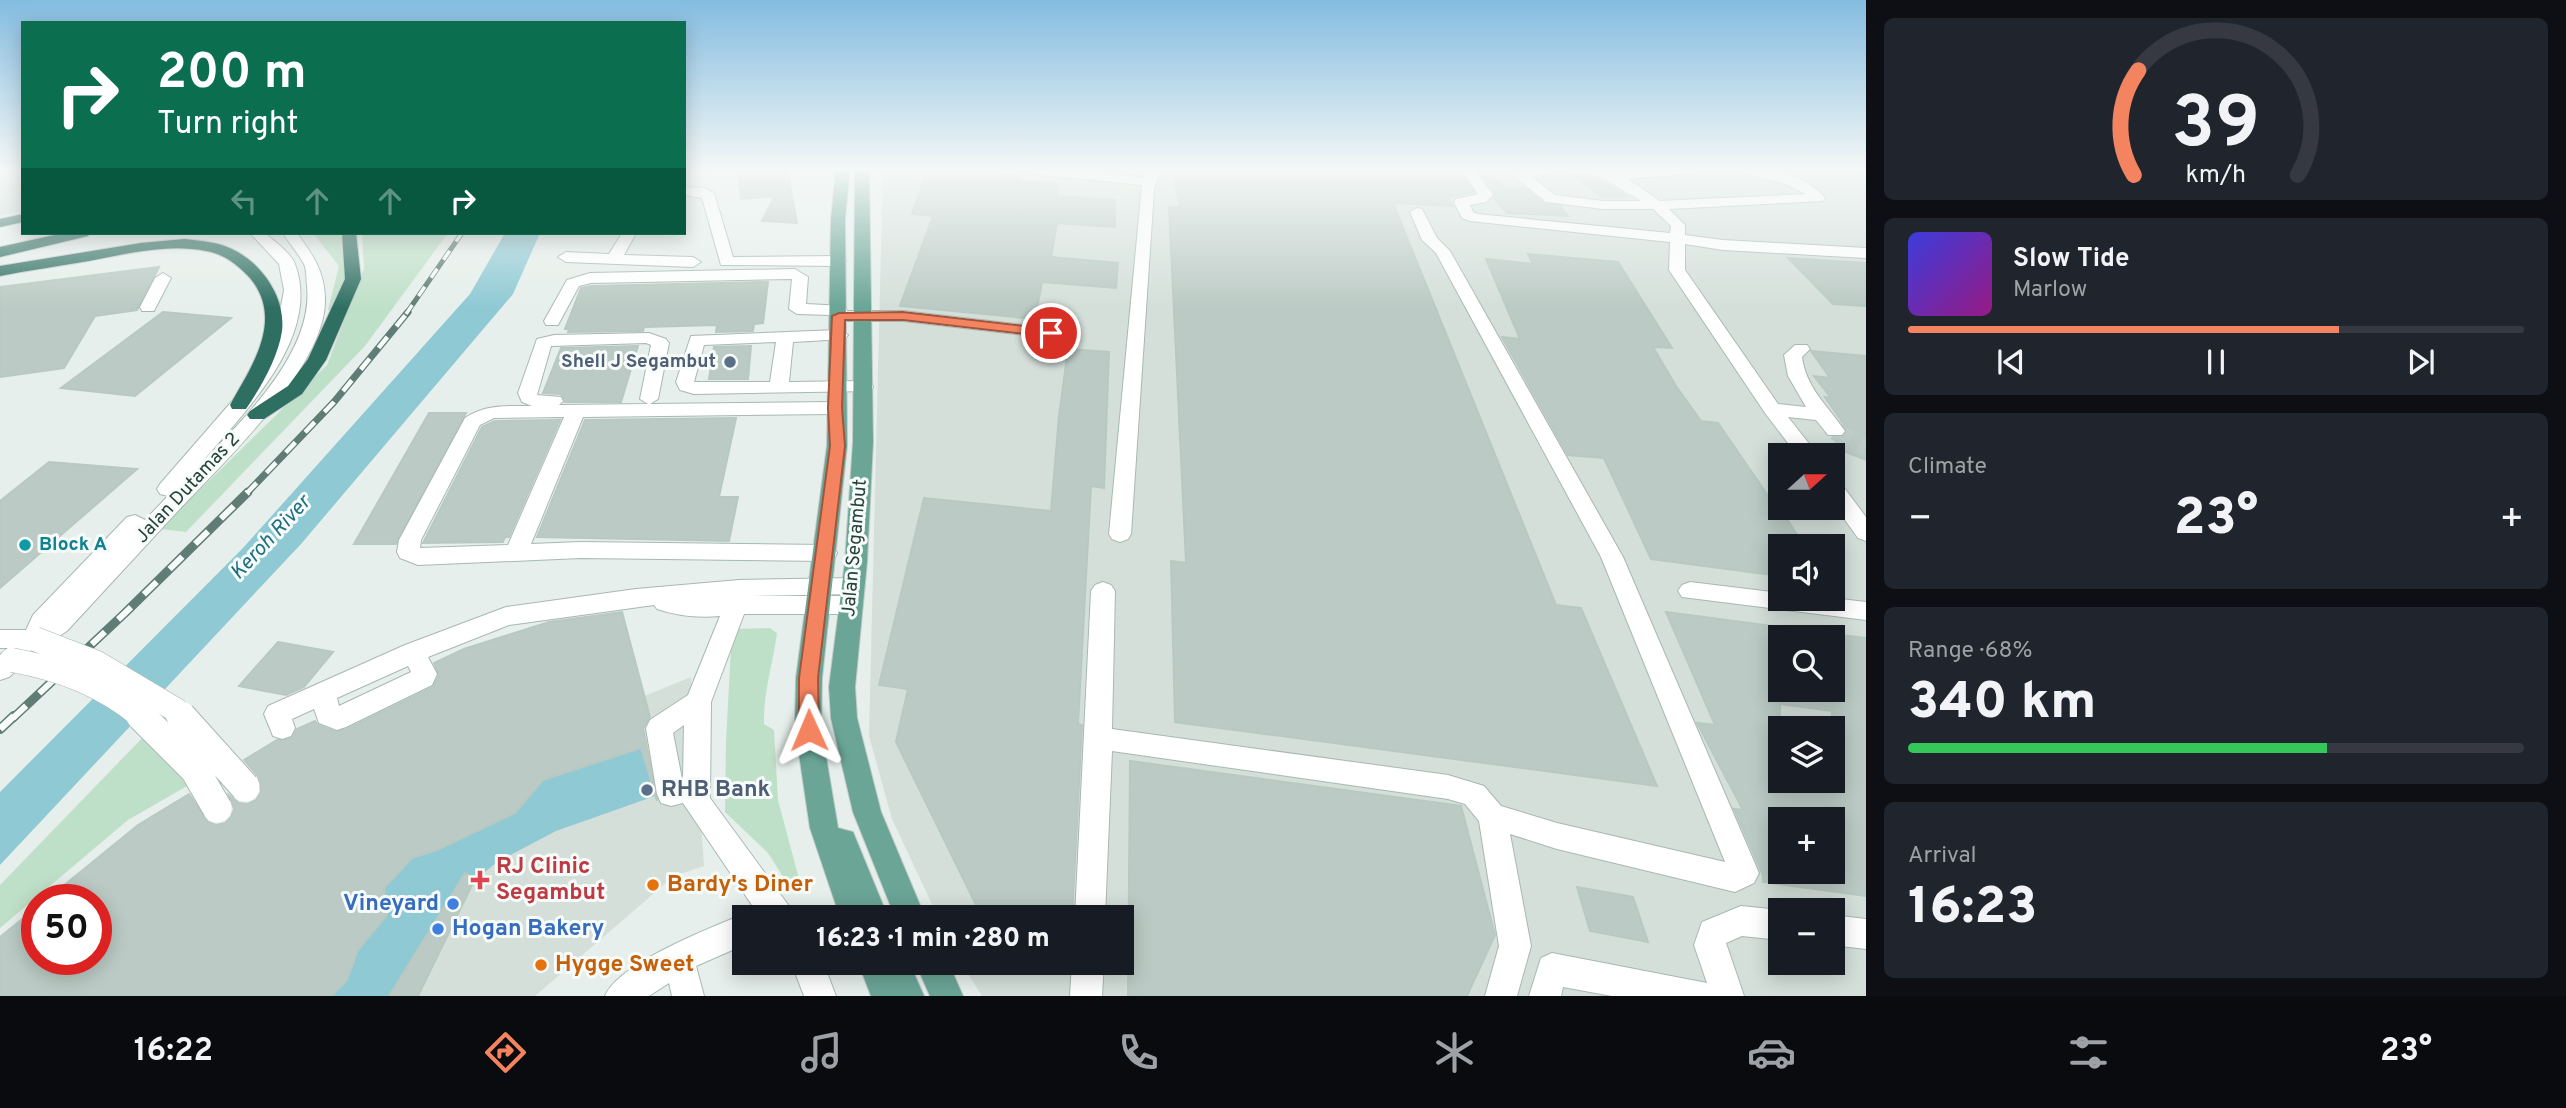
<!DOCTYPE html>
<meta charset="utf-8">
<style>
body{margin:0;font-family:Overpass,sans-serif;background:#20242c;color:#f1f3f6;height:100vh;display:flex;flex-direction:column;font-size:26px;white-space:nowrap}
*{box-sizing:border-box;margin:0}
p{font-size:23px;color:#9ea1a6}
.icon{flex:none;width:38px;height:38px;fill:none;stroke:currentColor;stroke-width:2;stroke-linecap:round;stroke-linejoin:round}
.map{position:relative;flex:1;overflow:hidden}
.side{display:flex;flex-direction:column;gap:18px;padding:18px;background:#0d0f14;width:700px}
.side>*{flex:none}
.banner{position:absolute;left:21px;top:21px;width:665px;height:214px;border-radius:0px;box-shadow:0 4px 18px #0003;background:#0b6e4f;color:#fff;overflow:hidden}
.needle{width:46px;rotate:69deg}
.tools{position:absolute;left:1768px;top:443px;display:grid;gap:14px}
.tools a{display:grid;place-items:center;width:77px;height:77px;border-radius:0px;background:#171b24;box-shadow:0 4px 18px #0003;font-size:35px}
.speed{position:absolute;left:21px;top:884px;display:flex;gap:14px;font-size:35px;font-weight:700;text-align:center}
.speed>*{display:grid;place-content:center;width:91px;height:91px;border-radius:50%;background:#171b24;box-shadow:0 4px 18px #0003;line-height:1}
.speed .limit{border:10px solid #d22;background:#fff;color:#111}
.pin{position:absolute;display:grid;place-items:center;width:60px;height:60px;color:#fff;margin:-30px;border:4px solid #fff;border-radius:50%;box-shadow:0 2px 7px #0007}
.me{position:absolute;width:77px;margin:-38px;rotate:359deg;stroke-linejoin:round;filter:drop-shadow(0 0 5px #0008)}
.turn{display:flex;align-items:center;gap:24px;height:147px;padding:0 21px;font-size:32px}
.turn .icon{width:91px;height:91px;stroke-width:2.5}
.turn b{display:block;font-size:49px;line-height:60px}
.lanes{display:flex;align-items:center;height:66px;padding:0 21px;background:#0003;justify-content:center;gap:35px;direction:ltr}
.lanes .off{opacity:.35}
.big{font-size:52px;font-weight:800;line-height:1.1}
.side .tile{flex:1;display:flex;flex-direction:column;justify-content:center;gap:10px;min-width:0;padding:0 24px;border-radius:10px;background:#20242c}
.side .dial{align-items:center;gap:0}
.dial svg{height:182px;overflow:visible;fill:none;stroke:#363941;stroke-width:7;stroke-linecap:round;text-anchor:middle}
.dial text{fill:#f1f3f6;stroke:none}
.song{display:flex;align-items:center;gap:21px}
.cover{width:84px;height:84px;border-radius:10px;background:linear-gradient(135deg,hsl(240 70% 55%),hsl(310 70% 35%))}
.played{height:7px;border-radius:4px;background:linear-gradient(90deg,#f4845f 70%,#363941 70%)}
.keys{display:flex;justify-content:space-around;direction:ltr}
.heat{display:flex;justify-content:space-between;align-items:center;font-size:38px;direction:ltr}
.charge{height:10px;border-radius:5px;background:linear-gradient(90deg,#34c759 68%,#363941 0)}
.trip{position:absolute;left:732px;top:905px;width:402px;height:70px;border-radius:0px;background:#171b24;box-shadow:0 4px 18px #0003;font-weight:800;line-height:70px;text-align:center}
.menu{display:flex;height:112px;justify-content:space-around;align-items:center;background:#090b0e;color:#9ea1a6}
.menu .icon{width:49px;height:49px}
.menu .active{color:#f4845f}
.menu b{font-size:32px;color:#f1f3f6}
main{display:flex;flex:1;min-height:0}
.map>svg:first-child{display:block}
.built{fill:#d4dfda;fill-rule:evenodd}
.green{fill:#bfe0c8}
.water{fill:#8ec9d4}
.building{fill:#bbcac4;stroke:#b8c9c2;stroke-width:2;fill-rule:evenodd}
.lines{fill:none;stroke-linecap:round;stroke-linejoin:round}
.minor-tunnel{stroke:#bfccc8;stroke-width:18;stroke-dasharray:18 10;stroke-linecap:butt}
.minor-casing{stroke:#a8b8b2;stroke-width:2}
.major-casing{stroke:#c2cac8;stroke-width:2}
.highway-casing{stroke:#c2cac8;stroke-width:2}
.minor{fill:#fff;fill-rule:evenodd}
.major{fill:#6aa596;fill-rule:evenodd}
.highway{fill:#2f6f62;fill-rule:evenodd}
.rail-far3-casing{stroke:#5f7d75;stroke-width:5}
.rail-far2-casing{stroke:#5f7d75;stroke-width:7}
.rail-far1-casing{stroke:#5f7d75;stroke-width:9}
.rail-casing{stroke:#5f7d75;stroke-width:10}
.rail-far3{stroke:#f7fbf9;stroke-width:3.5;stroke-dasharray:11;stroke-linecap:butt}
.rail-far2{stroke:#f7fbf9;stroke-width:4.5;stroke-dasharray:14;stroke-linecap:butt}
.rail-far1{stroke:#f7fbf9;stroke-width:6;stroke-dasharray:18;stroke-linecap:butt}
.rail{stroke:#f7fbf9;stroke-width:7;stroke-dasharray:22;stroke-linecap:butt}
.minor-bridge-far1-casing{stroke:#a8b8b2;stroke-width:25;stroke-linecap:butt}
.minor-bridge-casing{stroke:#a8b8b2;stroke-width:31;stroke-linecap:butt}
.minor-bridge-far1{stroke:#fff;stroke-width:24}
.minor-bridge{stroke:#fff;stroke-width:29}
.route{fill:#f4845f;stroke:#9f563e;stroke-width:2}
.service-dot{fill:#5c6f8a;stroke:#f7fbf9;stroke-width:2.5}
.culture-dot{fill:#0f9aa8;stroke:#f7fbf9;stroke-width:2.5}
.health-dot{fill:#e0444e;stroke:#f7fbf9;stroke-width:2.5}
.food-dot{fill:#e8710a;stroke:#f7fbf9;stroke-width:2.5}
.shop-dot{fill:#3f7fe0;stroke:#f7fbf9;stroke-width:2.5}
.labels{text-anchor:middle;dominant-baseline:central;stroke-width:6;stroke-linejoin:round;paint-order:stroke}
.service-label{font-size:19px;font-weight:bold;fill:#4e5e75;stroke:#f7fbf9;text-anchor:end}
.street-label{font-size:19px;fill:#24423a;stroke:#f7fbf9}
.culture-label{font-size:19px;font-weight:bold;fill:#0d838f;stroke:#f7fbf9;text-anchor:start}
.water-label{font-size:21px;font-style:italic;fill:#1c6f80;stroke:#f7fbf9}
.near-service-label{font-size:23px;font-weight:bold;fill:#4e5e75;stroke:#f7fbf9;text-anchor:start}
.near-health-label{font-size:23px;font-weight:bold;fill:#be3a42;stroke:#f7fbf9;text-anchor:start}
.near-food-label{font-size:23px;font-weight:bold;fill:#c56008;stroke:#f7fbf9;text-anchor:start}
.near-shop-label{font-size:23px;font-weight:bold;fill:#366cbe;stroke:#f7fbf9;text-anchor:end}
</style>
<main>
<div class="map">
<svg width="1866" height="996" viewBox="0 0 1866 996">
<rect width="100%" height="100%" fill="#e6efeb"/>
<path class="built" d="M0,168H23V211L0,216Z
M883,168H1866V996H982L961,963L1122,962V917H938L892,819L869,736ZM1780,455H1832V508H1780ZM1780,546H1832V598H1780ZM1780,637H1832V690H1780ZM1780,728H1832V780H1780ZM1780,819H1832V872H1780ZM1780,910H1832V962H1780Z
M691,677L704,866L674,876L535,996H186L517,748Z"/>
<path class="green" d="M313,233H343L349,277L335,310H328L339,266Z
M362,233H448L365,346L186,532L160,529L327,365L364,269Z
M770,628L777,633C773,663 763,694 764,724L774,730L778,800L799,879L787,883L768,853L725,812L726,741L732,629Z
M148,732L187,786L128,820L0,928V885Z"/>
<path class="water" d="M505,233H540L513,294L301,544L0,865V792L243,548L470,294Z
M641,748L655,796L556,831L497,862L446,904L390,996H332L347,980L358,950L387,915L384,888L412,858L437,850L515,813L543,780Z"/>
<path class="building" d="M738,168H787L797,223L762,221L775,196L741,199Z
M928,168L993,171L992,174L1021,176L1019,181L1059,184L1056,196L1115,200V227L1057,223L1051,257L1118,263L1116,288L1042,282L1035,319L900,306L933,216L912,214Z
M1172,168H1458L1474,192L1448,197L1453,206L1393,203L1556,605L1581,608L1657,786L1175,722L1171,561L1186,563L1169,207H1180Z
M1479,171H1488L1506,189L1525,188L1544,204L1560,206L1568,216L1507,213L1494,198L1495,193Z
M1575,176L1598,179L1627,196L1602,197Z
M1528,254L1618,262L1672,348L1653,347L1676,386L1701,421L1718,423L1769,497L1774,498L1804,546H1780V576L1651,559L1604,458L1568,455L1502,337L1520,339L1486,259L1533,264Z
M1788,258L1866,263V306L1833,304Z
M159,267L137,310L95,316L64,368L0,377V287Z
M768,282L763,323L754,324L753,331L716,332L717,325L644,327L643,331L568,332L569,329H565L581,288L591,286Z
M163,312L231,318L135,396L61,388Z
M638,346L621,402H565L561,394L543,393L561,348Z
M751,346L748,379H709L714,347Z
M1068,349L1109,352L1104,488L1091,486L1078,724L1082,725L1072,917H982L896,742L908,689L879,685L924,498L1051,511L1059,416Z
M1811,351L1866,356V460L1843,451L1833,438H1842L1849,432L1825,397L1831,398L1814,376L1830,378Z
M429,413H466L396,544H354Z
M736,418L719,497H738L729,541L537,537L585,420Z
M560,420L509,537H505L503,542L423,543L482,427L495,421Z
M49,462L137,469L0,588V501Z
M622,612L650,717L643,728L657,801L641,748L543,780L515,813L437,850L412,858L384,888L387,915L358,950L347,980L332,996H0V937L37,907V959H96V900H46L138,825L189,794L208,822L216,825L225,823L231,817L234,809L229,795L239,803L248,804L256,800L261,792L258,776L244,760L277,740L292,738L297,729L315,721L318,725L336,732L347,729L433,687L439,675L434,663L464,649L549,622Z
M1666,612L1780,627V690H1832V634L1866,638V896L1763,882V875L1734,809L1743,810L1697,723L1715,725ZM1780,704L1832,711V780H1780ZM1780,819H1832V872H1780Z
M278,642L333,652L304,687L286,695L239,686Z
M1130,761L1461,806L1495,935L1467,996H1128Z
M465,873L475,879L418,996H389Z
M1577,887L1633,897L1648,942L1590,931Z"/>
<g class="lines">
<path class="minor-tunnel" d="M1835,431L1866,448"/>
<defs>
<path id="minor" d="M1032,168L1144,177L1147,168H1161L1154,190L1131,534L1128,539L1120,542L1112,539L1109,534L1142,185L1040,175L1035,174Z
M1460,168H1473L1493,195L1486,202L1470,205L1473,212L1477,214L1670,233L1671,226L1653,209H1603L1546,202L1518,179L1516,173C1528,164 1598,166 1613,172L1716,168L1710,172L1628,179L1660,201L1806,194L1785,184L1724,168C1757,168 1802,169 1825,198L1823,201L1669,209L1685,225V235L1723,240L1866,248V258L1723,250L1685,244V270L1778,404L1806,407L1788,376L1784,355L1795,345H1807L1810,349L1802,357C1806,388 1828,406 1845,431L1842,435H1828L1816,420L1788,417L1818,455H1797L1765,413L1669,270L1670,242L1470,221L1462,218L1454,202L1456,199L1478,194ZM1563,172L1599,176L1641,201H1603L1555,195L1531,176Z
M684,187L704,188L714,193L733,257L838,256L846,261L838,266L721,265L702,198L684,195Z
M1417,208L1422,209L1437,238L1450,251L1623,557L1759,873L1754,883L1735,892L1557,849L1510,834L1531,946L1517,996H1485L1499,946L1479,821L1465,804L1448,799L1112,751L1105,917H1075L1091,591L1095,585L1103,582L1111,585L1115,591L1112,729L1448,775L1484,786L1501,806L1557,823L1725,862L1601,557L1436,253L1422,240L1410,212Z
M250,233H265C274,241 291,253 295,264C322,337 244,412 202,462C244,419 314,351 307,286C306,279 307,270 304,264C298,253 289,243 283,233H297C313,255 325,272 325,300C326,367 220,466 175,514C139,553 103,592 67,631L44,646L9,677L0,680V655L8,648H0V630H26L33,615L127,517L135,515L145,520L168,496L160,494L157,489L160,484L247,384L268,355L277,329L284,290L279,264Z
M622,233H636L624,255L693,257L701,262L693,267L566,262L558,257L566,252L609,254Z
M795,269L808,277L806,304L845,306L847,311H903L1051,328L1060,333L1051,338L903,321H839L833,320L831,315L797,314L789,309L792,279L591,283L579,286L558,325H546L544,321L567,280L590,273Z
M163,273L171,278L156,307L154,311H142L140,307L155,278Z
M839,330L848,335L845,339L793,342L789,382L864,381L871,383L873,387L871,391L694,394L680,390L676,382L691,336ZM776,342L770,382H694L704,345Z
M649,333L666,339L669,343L658,399L650,404L835,402L844,408L835,414L583,417L531,544L581,542L826,545L834,547L837,553L834,559L826,561L581,558L418,565L400,558L397,552L399,540L465,418C485,404 508,406 532,406L522,402L518,393L537,339L554,335ZM646,343L651,345L640,399L648,404L559,405L563,401L561,397L537,395L551,346ZM564,417L508,545L420,548L421,540L480,425L494,418Z
M1832,479L1839,481L1866,517V541L1858,538L1832,502Z
M853,578L861,580L865,586L861,592L853,594L752,596H851L859,599L863,605L859,611L851,614H744L711,702L710,798L789,906L793,917H760L683,803L671,806L661,803L657,794L646,728L650,720L688,695L720,616C698,618 678,616 657,609L654,605L509,625L428,657L437,674L432,685L346,727L337,730L319,723L314,709L292,719L295,728L291,736L282,739L273,736L264,714L268,706L405,645L506,607L636,589L739,580ZM408,666L411,672L339,706L337,698ZM684,725L683,778L682,779L673,733Z
M1690,582L1780,593V598H1832L1866,602V620L1682,597L1678,591L1682,585Z
M1741,906L1780,910V940L1742,936L1726,943L1744,996H1612L1563,987L1561,996H1529L1541,958L1552,953L1707,983L1694,945L1702,922Z
M744,914L752,917H744V945L696,966L704,996H672L669,983L649,996H605C619,963 710,928 744,914Z
M1832,915L1866,919V949L1832,945Z
M791,962H823L836,996H804Z
M1072,962H1104L1102,996H1070Z"/>
<path id="major" d="M836,168H850L845,219L847,446L822,678L821,727L838,828L853,832L888,917H840L810,828L795,727L796,678L827,446L831,219Z
M855,168H869L873,442L867,562L855,687L857,718L881,812L925,917H895L853,812L831,718L829,687L845,562L853,442Z
M858,962H909L924,996H871Z
M915,962H948L963,996H930Z"/>
<path id="highway" d="M23,214V222L0,227V219Z
M64,233H90L88,236L0,257V247Z
M342,233H356L361,279L326,360L302,394L264,419H250L247,415L250,411L288,386L308,359L345,279Z
M185,239C201,241 218,242 232,249C262,263 286,298 282,331C278,358 261,387 246,409H232L230,405C251,367 285,320 250,278C238,265 224,254 206,251C168,243 126,254 89,261C60,266 30,270 0,276V266L141,243Z"/>
</defs>
<use href="#minor" class="minor-casing"/>
<use href="#major" class="major-casing"/>
<use href="#highway" class="highway-casing"/>
<use href="#minor" class="minor"/>
<use href="#major" class="major"/>
<use href="#highway" class="highway"/>
<defs>
<path id="rail-far3" d="M406,314L462,233"/>
<path id="rail-far2" d="M247,493L334,402L408,312"/>
<path id="rail-far1" d="M13,718L125,613L248,492"/>
<path id="rail" d="M0,729L14,716"/>
</defs>
<use href="#rail-far3" class="rail-far3-casing"/>
<use href="#rail-far2" class="rail-far2-casing"/>
<use href="#rail-far1" class="rail-far1-casing"/>
<use href="#rail" class="rail-casing"/>
<use href="#rail-far3" class="rail-far3"/>
<use href="#rail-far2" class="rail-far2"/>
<use href="#rail-far1" class="rail-far1"/>
<use href="#rail" class="rail"/>
<defs>
<path id="minor-bridge-far1" d="M35,639L97,663L176,710L183,718
M12,660C61,669 104,685 143,718"/>
<path id="minor-bridge" d="M141,716L195,770L217,808
M181,716L245,787"/>
</defs>
<use href="#minor-bridge-far1" class="minor-bridge-far1-casing"/>
<use href="#minor-bridge" class="minor-bridge-casing"/>
<use href="#minor-bridge-far1" class="minor-bridge-far1"/>
<use href="#minor-bridge" class="minor-bridge"/>
</g>
<linearGradient id="sky" x2="0" y2="1"><stop stop-color="#84bce0"/><stop offset="0.55" stop-color="#f4f8f6"/><stop offset="1" stop-color="#f4f8f6" stop-opacity="0"/></linearGradient>
<rect width="1866" height="308" fill="url(#sky)"/>
<path class="route" d="M903,312L1051,329L1057,333L1051,337L903,320H845L842,408L845,446L818,678L819,730L816,736L809,739L802,736L799,730V678L830,446L828,408L832,316L839,313Z"/>
<g class="service-dot">
<circle cx="730" cy="362" r="7"/>
<circle cx="647" cy="790" r="7"/>
</g>
<circle class="culture-dot" cx="25" cy="545" r="7"/>
<path class="health-dot" d="M476.5 869.5h7v7h7v7h-7v7h-7v-7h-7v-7h7z"/>
<g class="food-dot">
<circle cx="653" cy="885" r="7"/>
<circle cx="541" cy="965" r="7"/>
</g>
<g class="shop-dot">
<circle cx="453" cy="904" r="7"/>
<circle cx="438" cy="929" r="7"/>
</g>
<g class="labels">
<g class="service-label">
<text x="716" y="362">Shell J Segambut</text>
</g>
<g class="street-label">
<text transform="translate(188 488) rotate(-47)">Jalan Dutamas 2</text>
<text transform="translate(855 548) rotate(-85)">Jalan Segambut</text>
</g>
<g class="culture-label">
<text x="39" y="545">Block A</text>
</g>
<g class="water-label">
<text transform="translate(271 538) rotate(-47)">Keroh River</text>
</g>
<g class="near-service-label">
<text x="661" y="790">RHB Bank</text>
</g>
<g class="near-health-label">
<text x="496" y="867">RJ Clinic<tspan x="496" dy="26">Segambut</tspan></text>
</g>
<g class="near-food-label">
<text x="667" y="885">Bardy's Diner</text>
<text x="555" y="965">Hygge Sweet</text>
</g>
<g class="near-shop-label">
<text x="439" y="904">Vineyard</text>
<text x="452" y="929" text-anchor="start">Hogan Bakery</text>
</g>
</g>
</svg>
<div class="tools">
<a><svg class="needle" viewBox="-14 -14 28 28"><path d="M0-13l5 13h-10z" fill="#e53935"/><path d="M0 13l5-13h-10z" fill="#9ea1a6"/></svg></a>
<a><svg class="icon" aria-label="sound" viewBox="0 0 24 24"><path d="M4 9h4l5-4v14l-5-4H4zM17 9q2 3 0 6"/></svg></a>
<a><svg class="icon" aria-label="search" viewBox="0 0 24 24"><circle cx="10" cy="10" r="6"/><path d="M15 15l6 6"/></svg></a>
<a><svg class="icon" aria-label="layers" viewBox="0 0 24 24"><path d="M12 4l9 5-9 5-9-5zM3 14l9 5 9-5"/></svg></a>
<a>+</a>
<a>−</a>
</div>
<div class="speed"><div class="limit">50</div></div>
<div class="pin" style="left:1051px;top:333px;background:#d93025"><svg class="icon" aria-label="arrive" viewBox="0 0 24 24"><path d="M6 21V4h12l-3 4 3 4H6"/></svg></div>
<svg class="me" style="left:809px;top:730px" viewBox="-20 -20 40 40"><path d="M0-17L14 15 0 8-14 15z" fill="#f4845f" stroke="#fff" stroke-width="4"/></svg>
<div class="trip">16:23 · 1 min · 280 m</div>
<div class="banner">
<div class="turn"><svg class="icon" aria-label="right" viewBox="0 0 24 24"><path d="M7 20v-9h11M14 6l5 5-5 5"/></svg><div><b>200 m</b>Turn right</div></div>
<div class="lanes"><svg class="icon off" aria-label="left" viewBox="0 0 24 24"><path d="M17 20v-9H6M10 6l-5 5 5 5"/></svg><svg class="icon off" aria-label="ahead" viewBox="0 0 24 24"><path d="M12 20V5M6 11l6-6 6 6"/></svg><svg class="icon off" aria-label="ahead" viewBox="0 0 24 24"><path d="M12 20V5M6 11l6-6 6 6"/></svg><svg class="icon" aria-label="right" viewBox="0 0 24 24"><path d="M7 20v-9h11M14 6l5 5-5 5"/></svg></div>
</div>
</div>
<section class="side">
<div class="tile dial"><svg viewBox="0 0 100 80">
<path d="M14 69A42 42 0 1 1 86 69"/>
<path d="M14 69A42 42 0 0 1 16 23" stroke="#f4845f"/>
<text x="50" y="56" font-size="32" font-weight="700">39</text>
<text x="50" y="72" font-size="11">km/h</text>
</svg></div>
<div class="tile">
<div class="song"><i class="cover"></i><div><b>Slow Tide</b><p>Marlow</p></div></div>
<div class="played"></div>
<div class="keys"><svg class="icon" aria-label="previous" viewBox="0 0 24 24"><path d="M18 5L8 12l10 7zM5 5v14"/></svg><svg class="icon" aria-label="pause" viewBox="0 0 24 24"><path d="M8 5v14M16 5v14"/></svg><svg class="icon" aria-label="next" viewBox="0 0 24 24"><path d="M6 5l10 7-10 7zM19 5v14"/></svg></div>
</div>
<div class="tile"><p>Climate</p>
<div class="heat"><a>−</a><b class="big">23°</b><a>+</a></div>
</div>
<div class="tile"><p>Range · 68%</p><b class="big">340 km</b><div class="charge"></div></div>
<div class="tile"><p>Arrival</p><b class="big">16:23</b></div>
</section>
</main>
<nav class="menu">
<b>16:22</b>
<svg class="icon active" aria-label="directions" viewBox="0 0 24 24"><path d="M12 3l9 9-9 9-9-9zM9 14v-3h6M13 9l2 2-2 2"/></svg>
<svg class="icon" aria-label="music" viewBox="0 0 24 24"><path d="M9 18V5l10-2v13"/><circle cx="6" cy="18" r="3"/><circle cx="16" cy="16" r="3"/></svg>
<svg class="icon" aria-label="phone" viewBox="0 0 24 24"><path d="M5 4h4l2 5-3 2q2 4 5 5l2-3 5 2v4C11 20 4 13 5 4z"/></svg>
<svg class="icon" aria-label="climate" viewBox="0 0 24 24"><path d="M12 3v18M4 7l16 10M4 17L20 7"/></svg>
<svg class="icon" aria-label="car" viewBox="0 0 24 24"><path d="M5 17H2v-5l4-1 3-4h7l3 4 3 1v5h-3M9 17h6M6 11h13"/><circle cx="7" cy="17" r="2"/><circle cx="17" cy="17" r="2"/></svg>
<svg class="icon" aria-label="filters" viewBox="0 0 24 24"><path d="M4 7h16M4 17h16"/><circle cx="9" cy="7" r="2"/><circle cx="15" cy="17" r="2"/></svg>
<b>23°</b>
</nav>
